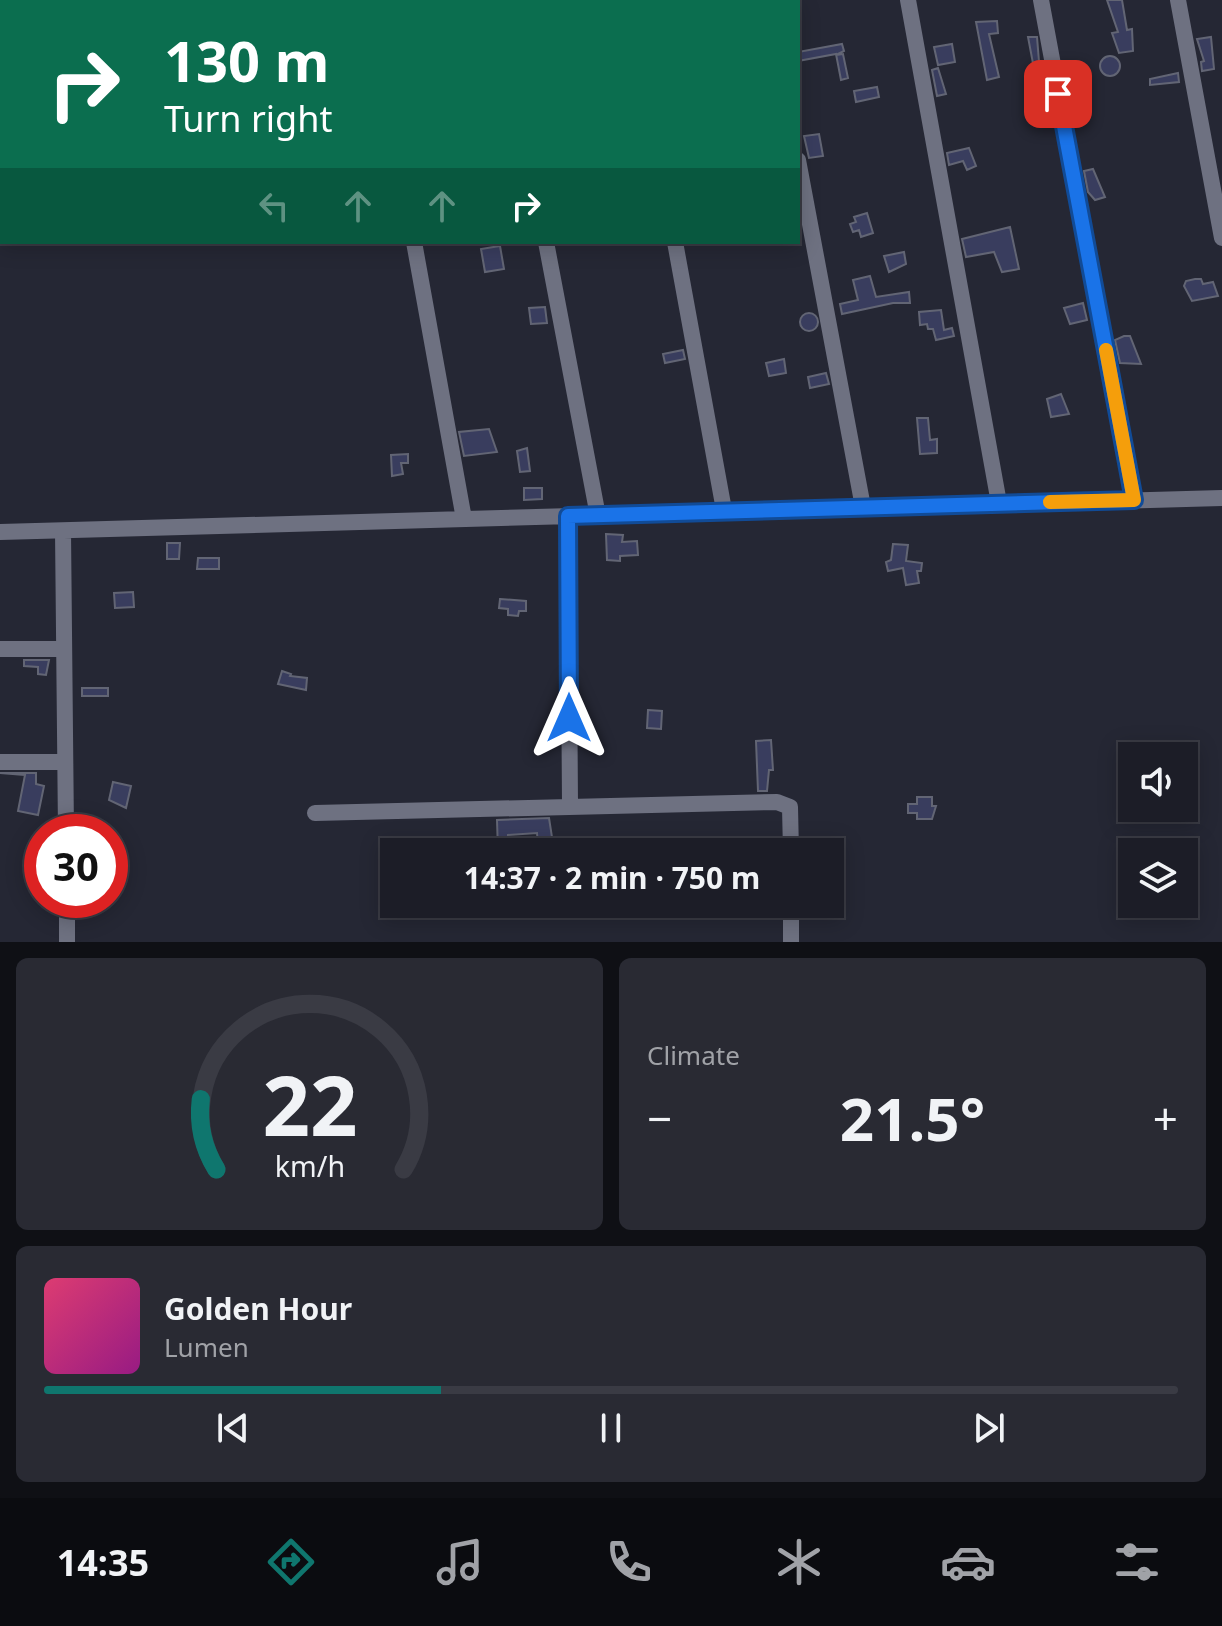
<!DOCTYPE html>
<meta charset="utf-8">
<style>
body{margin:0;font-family:"Noto Sans",sans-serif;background:#292a33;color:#f1f3f6;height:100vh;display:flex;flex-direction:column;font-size:30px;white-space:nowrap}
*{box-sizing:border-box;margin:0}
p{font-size:26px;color:#a0a2a7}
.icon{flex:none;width:44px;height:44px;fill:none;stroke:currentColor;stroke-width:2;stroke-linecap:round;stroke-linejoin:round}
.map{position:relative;height:942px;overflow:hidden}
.sheet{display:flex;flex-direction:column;gap:16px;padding:16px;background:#0f1015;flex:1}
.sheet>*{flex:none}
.top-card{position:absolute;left:0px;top:0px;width:800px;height:244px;box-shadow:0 4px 20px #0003,0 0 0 2px #3a3b44;background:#0b6e4f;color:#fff;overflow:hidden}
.buttons{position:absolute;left:1118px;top:742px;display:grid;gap:16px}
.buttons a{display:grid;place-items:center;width:80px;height:80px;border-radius:0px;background:#1c1d27;box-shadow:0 4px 20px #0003,0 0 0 2px #3a3b44;font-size:40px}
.speed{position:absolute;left:24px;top:814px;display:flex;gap:16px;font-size:40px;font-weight:700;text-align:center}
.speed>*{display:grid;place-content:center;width:104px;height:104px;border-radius:50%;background:#1c1d27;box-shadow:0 4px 20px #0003,0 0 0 2px #3a3b44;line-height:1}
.speed .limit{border:12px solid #d22;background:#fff;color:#111}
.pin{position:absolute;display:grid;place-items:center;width:68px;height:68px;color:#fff;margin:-34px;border-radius:16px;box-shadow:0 4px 12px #0006}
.me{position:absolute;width:88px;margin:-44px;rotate:0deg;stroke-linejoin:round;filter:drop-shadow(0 0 6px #0008)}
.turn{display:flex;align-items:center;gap:28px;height:168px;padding:0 32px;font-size:36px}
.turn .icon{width:104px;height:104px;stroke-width:2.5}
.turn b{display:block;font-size:56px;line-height:68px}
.lanes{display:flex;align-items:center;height:76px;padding:0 32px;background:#0003;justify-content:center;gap:40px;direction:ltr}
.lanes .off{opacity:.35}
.big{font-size:60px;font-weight:700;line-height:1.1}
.sheet .widget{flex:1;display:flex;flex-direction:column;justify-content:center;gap:12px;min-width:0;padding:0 28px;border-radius:12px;background:#292a33}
.sheet .dial{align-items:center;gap:0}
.dial svg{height:208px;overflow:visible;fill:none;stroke:#3a3b44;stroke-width:7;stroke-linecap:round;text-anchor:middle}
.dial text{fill:#f1f3f6;stroke:none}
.song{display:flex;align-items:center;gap:24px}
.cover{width:96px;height:96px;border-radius:12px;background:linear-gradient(135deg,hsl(340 70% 55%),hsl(310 70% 35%))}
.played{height:8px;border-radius:4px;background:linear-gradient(90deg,#0f766e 35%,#3a3b44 35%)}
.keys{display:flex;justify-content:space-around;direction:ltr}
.heat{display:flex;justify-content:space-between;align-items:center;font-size:44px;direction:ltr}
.sheet .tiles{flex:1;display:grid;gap:16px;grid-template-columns:1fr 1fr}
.widget:last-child{grid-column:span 2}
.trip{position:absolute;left:380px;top:838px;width:464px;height:80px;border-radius:0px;background:#1c1d27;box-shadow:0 4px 20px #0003,0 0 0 2px #3a3b44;font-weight:700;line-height:80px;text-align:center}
.tab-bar{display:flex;height:128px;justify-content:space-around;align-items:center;background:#0b0c10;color:#a0a2a7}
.tab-bar .icon{width:56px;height:56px}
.tab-bar .active{color:#0f766e}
.tab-bar b{font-size:36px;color:#f1f3f6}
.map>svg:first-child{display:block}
.building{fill:#393d5e;stroke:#626574;stroke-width:2}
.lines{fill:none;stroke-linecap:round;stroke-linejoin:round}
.minor{stroke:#6e7181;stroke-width:16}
.route-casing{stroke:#114b97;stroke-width:20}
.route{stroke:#1a73e8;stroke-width:14}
.slow{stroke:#f59e0b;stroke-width:14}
</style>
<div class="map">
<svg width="1222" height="942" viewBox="0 0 1222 942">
<rect width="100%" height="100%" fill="#252734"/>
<path class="building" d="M1107,0H1122L1127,30L1132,29L1133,51L1119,53L1112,33L1118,32Z
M997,21L998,33L989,34L999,77L987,80L976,22Z
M1028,37H1037L1040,74H1035Z
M1211,37L1214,69L1202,71L1201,62L1204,61L1197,39Z
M842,44L844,51L836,55L843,54L848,78L841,80L836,54L798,61V52Z
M952,44L955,62L938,65L934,47Z
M1100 66a10 10 0 1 1 20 0a10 10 0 1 1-20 0Z
M938,68L946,94L937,96L932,70Z
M1178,73L1179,82L1150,85V79Z
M877,87L879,97L856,102L854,91Z
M819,134L823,156L809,158L804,136Z
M969,148L976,166L967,170L963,161L949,165L947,153Z
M1093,169L1105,197L1095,200L1088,192L1084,171Z
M867,213L873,233L861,237L859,230L853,232L850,224L856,222L854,217Z
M1010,227L1019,269L1002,272L994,252L966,257L962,239Z
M500,246L504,269L485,272L481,249Z
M904,252L906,264L889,272L884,256Z
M870,276L876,297L909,292L910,303H893L842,314L840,304L858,300L853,280Z
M1195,279H1201L1203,284L1213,282L1218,296L1192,301L1184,286L1186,281Z
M1083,303L1087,320L1070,324L1064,308Z
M545,307L547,323L531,324L529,308Z
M941,310L944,330L952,328L954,336L936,340L933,329H928L927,324L920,325L919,312Z
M800 322a9 9 0 1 1 18 0a9 9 0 1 1-18 0Z
M1124,336H1130L1141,364L1120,363L1115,340Z
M683,350L685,359L665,363L663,354Z
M784,359L786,373L769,376L766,363Z
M826,373L829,384L810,388L808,377Z
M1061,394L1069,414L1051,417L1047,399Z
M917,418H928L930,440L937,439V453L920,454Z
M489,429L497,452L464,456L459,432Z
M527,448L530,471L520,472L517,451Z
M408,454V463H401L403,474L392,476L391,455Z
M524,488H542V499L524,500Z
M606,534L623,535L622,542L637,541L638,555L620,556V561L607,560Z
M167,543H180L179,559H167Z
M893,544L908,545L906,561L922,563L921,571H917L919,583L906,585L903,568L888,571L886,562L891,560Z
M198,558H219V569H197Z
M133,592L134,607L115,608L114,593Z
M500,599L526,601V611H519L518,616L508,615V609L499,608Z
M24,660H49L46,675L38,674V667L24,666Z
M282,671L291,674L290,676L307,678L306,690L278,684Z
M82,688H108V696H82Z
M648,710L662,711L661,729L647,728Z
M771,740L773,770H769L767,791H758L756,741Z
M0,773H36V784L44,786L38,815L18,811L25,775Z
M113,782L131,786L126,808L109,800Z
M917,797H932V806H936L932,819H917V813H908V804H917Z
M549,818L554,850L544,851L543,844L538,845L537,833L508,835L507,852H498L497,820Z"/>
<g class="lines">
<path class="minor" d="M370,0V2
M501,0V2
M631,0V2
M908,0L999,503
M1041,0L1134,500
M1178,0L1222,238
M769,2L781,0
M798,160L863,507
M414,242L464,519
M546,242L598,516
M675,242L724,510
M568,516L570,805
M63,531L66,832
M0,532L1222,498
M0,649H63
M0,762H65
M315,813L777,802L790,807L791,852
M67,900V942
M791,942V904"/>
</g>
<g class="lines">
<defs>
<path id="route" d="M569,718L568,516L1134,500L1058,94"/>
</defs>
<use href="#route" class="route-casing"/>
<use href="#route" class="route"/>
<path class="slow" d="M1050,502L1134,500L1106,350"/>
</g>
</svg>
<div class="buttons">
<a><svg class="icon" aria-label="sound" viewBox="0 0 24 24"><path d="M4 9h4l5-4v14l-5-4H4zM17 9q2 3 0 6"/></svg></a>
<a><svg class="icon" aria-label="layers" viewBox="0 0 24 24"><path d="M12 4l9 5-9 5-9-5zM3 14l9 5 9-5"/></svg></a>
</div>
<div class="speed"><div class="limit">30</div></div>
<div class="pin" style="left:1058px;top:94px;background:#d93025"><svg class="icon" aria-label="arrive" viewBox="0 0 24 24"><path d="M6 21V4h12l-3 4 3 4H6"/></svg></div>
<svg class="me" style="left:569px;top:718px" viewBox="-20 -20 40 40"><path d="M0-17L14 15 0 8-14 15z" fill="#1a73e8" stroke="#fff" stroke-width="4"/></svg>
<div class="trip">14:37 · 2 min · 750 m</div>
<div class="top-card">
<div class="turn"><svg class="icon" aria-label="right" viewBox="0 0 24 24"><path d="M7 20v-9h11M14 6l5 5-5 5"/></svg><div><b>130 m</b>Turn right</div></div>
<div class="lanes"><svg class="icon off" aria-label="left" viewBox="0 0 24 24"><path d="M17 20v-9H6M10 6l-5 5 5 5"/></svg><svg class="icon off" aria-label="ahead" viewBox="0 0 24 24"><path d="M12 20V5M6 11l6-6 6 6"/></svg><svg class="icon off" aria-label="ahead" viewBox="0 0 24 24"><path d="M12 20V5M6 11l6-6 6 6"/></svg><svg class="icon" aria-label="right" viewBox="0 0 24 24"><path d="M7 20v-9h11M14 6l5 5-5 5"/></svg></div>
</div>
</div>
<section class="sheet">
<div class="tiles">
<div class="widget dial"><svg viewBox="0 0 100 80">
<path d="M14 69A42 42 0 1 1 86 69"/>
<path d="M14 69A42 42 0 0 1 8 42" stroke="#0f766e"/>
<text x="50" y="56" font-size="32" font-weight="700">22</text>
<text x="50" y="72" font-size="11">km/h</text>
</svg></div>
<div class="widget"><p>Climate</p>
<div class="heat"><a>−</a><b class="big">21.5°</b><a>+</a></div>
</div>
<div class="widget">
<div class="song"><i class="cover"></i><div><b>Golden Hour</b><p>Lumen</p></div></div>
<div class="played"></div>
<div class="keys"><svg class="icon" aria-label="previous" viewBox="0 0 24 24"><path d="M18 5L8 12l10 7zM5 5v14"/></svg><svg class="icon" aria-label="pause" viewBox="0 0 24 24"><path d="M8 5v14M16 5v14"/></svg><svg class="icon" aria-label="next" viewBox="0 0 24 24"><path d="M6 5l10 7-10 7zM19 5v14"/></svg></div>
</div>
</div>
</section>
<nav class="tab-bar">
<b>14:35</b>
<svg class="icon active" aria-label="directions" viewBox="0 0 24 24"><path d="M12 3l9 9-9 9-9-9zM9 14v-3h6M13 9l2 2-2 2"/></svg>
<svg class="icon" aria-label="music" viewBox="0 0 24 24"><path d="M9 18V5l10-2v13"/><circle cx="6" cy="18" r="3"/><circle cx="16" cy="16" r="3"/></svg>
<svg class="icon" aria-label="phone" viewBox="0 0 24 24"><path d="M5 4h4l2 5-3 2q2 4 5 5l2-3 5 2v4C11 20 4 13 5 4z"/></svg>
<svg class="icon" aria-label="climate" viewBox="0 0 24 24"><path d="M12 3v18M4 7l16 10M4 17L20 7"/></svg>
<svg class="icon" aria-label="car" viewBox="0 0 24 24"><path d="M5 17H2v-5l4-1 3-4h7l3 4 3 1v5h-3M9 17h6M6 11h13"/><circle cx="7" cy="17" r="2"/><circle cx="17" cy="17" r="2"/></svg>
<svg class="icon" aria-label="filters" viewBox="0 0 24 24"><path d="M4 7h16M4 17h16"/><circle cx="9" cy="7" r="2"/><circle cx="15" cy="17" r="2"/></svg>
</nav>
